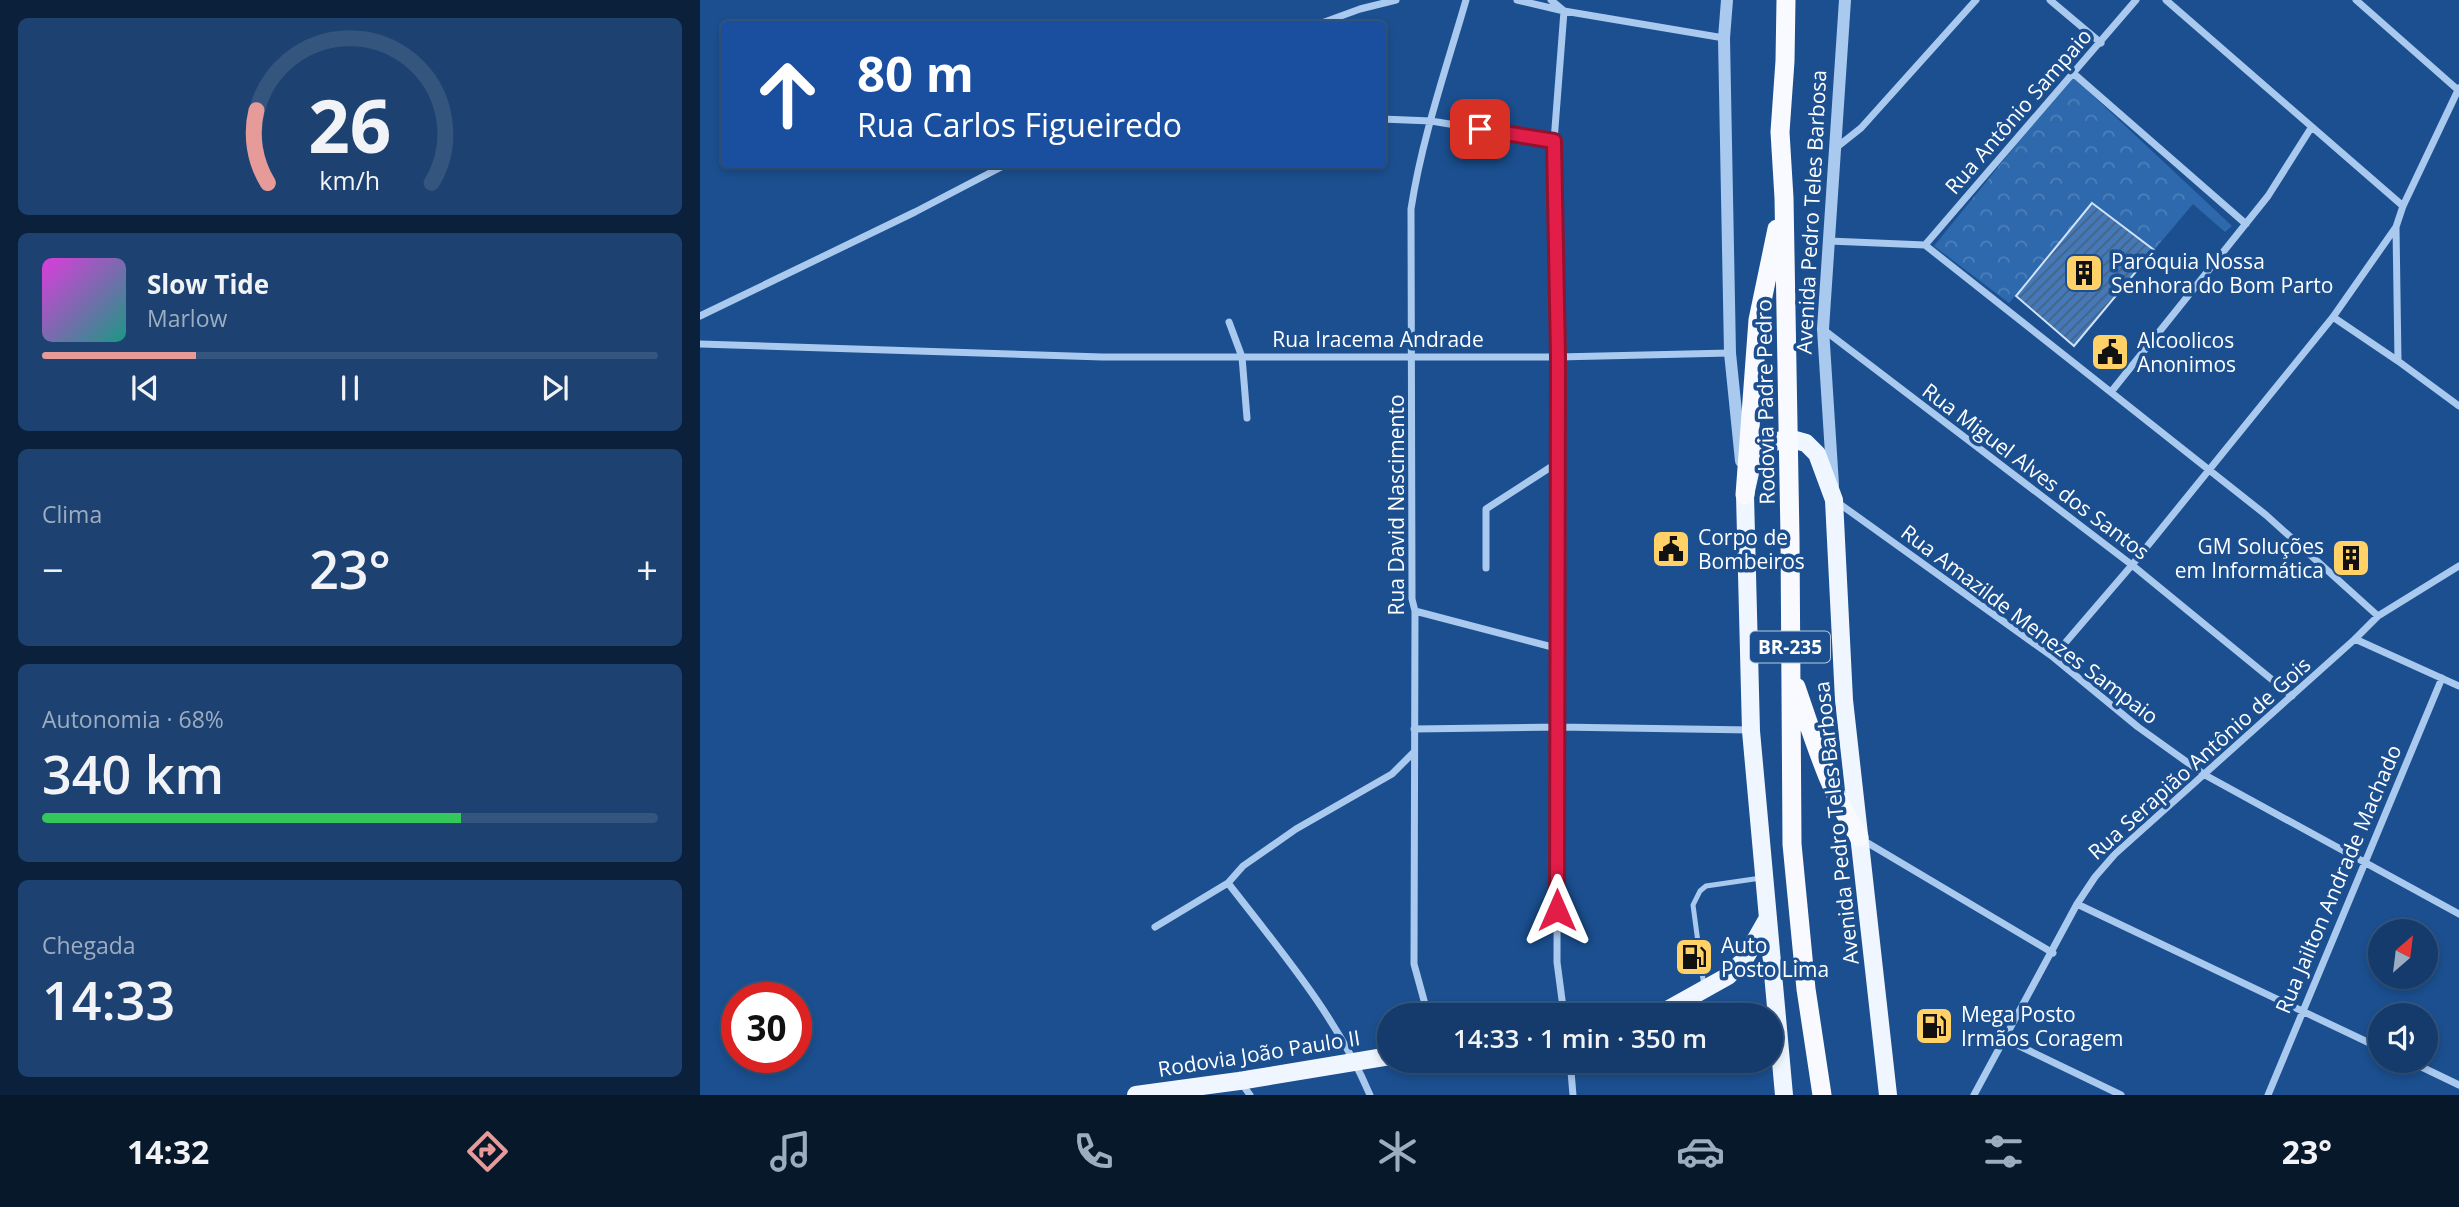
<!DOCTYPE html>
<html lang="pt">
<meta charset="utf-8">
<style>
body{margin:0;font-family:"Open Sans",sans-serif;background:#1d4271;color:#f1f3f6;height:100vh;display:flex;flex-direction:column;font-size:26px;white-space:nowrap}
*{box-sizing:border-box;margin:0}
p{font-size:23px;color:#9dadc1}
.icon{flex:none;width:38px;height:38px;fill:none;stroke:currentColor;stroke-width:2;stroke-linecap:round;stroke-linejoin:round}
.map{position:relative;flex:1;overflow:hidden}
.side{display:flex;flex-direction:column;gap:18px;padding:18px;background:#0b203b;width:700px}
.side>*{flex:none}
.banner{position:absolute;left:21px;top:21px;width:665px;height:147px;border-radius:7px;box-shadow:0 4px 10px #0003,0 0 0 2px #33557e;background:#1a4fa0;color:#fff;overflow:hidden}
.needle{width:46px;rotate:28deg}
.controls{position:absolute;left:1668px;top:919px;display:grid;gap:14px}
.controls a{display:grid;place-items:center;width:70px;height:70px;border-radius:50%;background:#143b6b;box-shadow:0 4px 10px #0003,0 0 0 2px #33557e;font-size:35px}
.speed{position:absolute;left:21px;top:982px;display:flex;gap:14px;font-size:35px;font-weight:700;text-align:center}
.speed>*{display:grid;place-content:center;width:91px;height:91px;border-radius:50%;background:#143b6b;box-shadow:0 4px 10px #0003,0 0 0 2px #33557e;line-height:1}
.speed .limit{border:10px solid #d22;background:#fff;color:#111}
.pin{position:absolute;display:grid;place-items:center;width:60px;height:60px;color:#fff;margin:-30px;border-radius:14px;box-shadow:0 4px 10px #0006}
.me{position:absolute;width:77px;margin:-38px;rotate:0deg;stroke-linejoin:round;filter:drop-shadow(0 0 5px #0008)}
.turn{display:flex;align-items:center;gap:24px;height:147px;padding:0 21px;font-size:32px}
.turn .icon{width:91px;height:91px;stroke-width:2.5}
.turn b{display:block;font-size:49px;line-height:60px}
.big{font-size:52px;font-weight:600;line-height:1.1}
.side .widget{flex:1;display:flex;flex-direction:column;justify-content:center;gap:10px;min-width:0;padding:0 24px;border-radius:10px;background:#1d4271}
.side .dial{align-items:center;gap:0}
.dial svg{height:182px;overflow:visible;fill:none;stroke:#33557e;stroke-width:7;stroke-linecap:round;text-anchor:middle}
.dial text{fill:#f1f3f6;stroke:none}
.song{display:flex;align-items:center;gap:21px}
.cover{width:84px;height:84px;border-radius:10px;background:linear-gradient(135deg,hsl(300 70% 55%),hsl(170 70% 35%))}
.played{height:7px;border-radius:4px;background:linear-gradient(90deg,#e69b98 25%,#33557e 25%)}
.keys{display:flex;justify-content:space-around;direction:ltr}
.heat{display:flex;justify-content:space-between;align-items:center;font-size:38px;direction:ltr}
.charge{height:10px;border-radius:5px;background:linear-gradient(90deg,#34c759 68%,#33557e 0)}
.trip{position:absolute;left:677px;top:1003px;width:406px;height:70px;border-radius:35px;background:#143b6b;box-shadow:0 4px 10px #0003,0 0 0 2px #33557e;font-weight:600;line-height:70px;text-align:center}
.tab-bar{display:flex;height:112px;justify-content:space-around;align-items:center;background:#08182b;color:#9dadc1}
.tab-bar .icon{width:49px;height:49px}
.tab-bar .on{color:#e69b98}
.tab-bar b{font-size:32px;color:#f1f3f6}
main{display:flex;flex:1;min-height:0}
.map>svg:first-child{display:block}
.park{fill:url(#park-crowns)}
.building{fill:url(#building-hatch);stroke:#cfe3fa;stroke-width:2}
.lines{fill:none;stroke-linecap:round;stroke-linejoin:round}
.service{stroke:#a9c9ee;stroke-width:5}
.minor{stroke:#a9c9ee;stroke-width:7}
.tertiary{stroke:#a9c9ee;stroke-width:12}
.primary{stroke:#f0f6ff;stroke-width:18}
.trunk{stroke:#f8faff;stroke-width:19}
.route-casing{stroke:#92132f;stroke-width:18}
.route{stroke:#e11d48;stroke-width:12}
.labels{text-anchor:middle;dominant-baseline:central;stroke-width:7;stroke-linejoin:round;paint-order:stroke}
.shield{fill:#1b4f8f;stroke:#bbcadd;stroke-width:2}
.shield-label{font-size:19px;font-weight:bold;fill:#fff}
.street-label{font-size:21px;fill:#fff;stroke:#1b4f8f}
.poi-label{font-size:21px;fill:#fff;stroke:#1b4f8f;text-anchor:start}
</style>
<main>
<section class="side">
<div class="widget dial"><svg viewBox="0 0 100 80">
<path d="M14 69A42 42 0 1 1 86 69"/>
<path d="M14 69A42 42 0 0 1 9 37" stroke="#e69b98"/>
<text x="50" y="56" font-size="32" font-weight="700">26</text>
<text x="50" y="72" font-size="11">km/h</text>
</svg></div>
<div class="widget">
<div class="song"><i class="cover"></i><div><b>Slow Tide</b><p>Marlow</p></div></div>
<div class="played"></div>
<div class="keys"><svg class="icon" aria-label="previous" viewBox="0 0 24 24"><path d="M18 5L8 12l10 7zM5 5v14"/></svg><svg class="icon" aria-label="pause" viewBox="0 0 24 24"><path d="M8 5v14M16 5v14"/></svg><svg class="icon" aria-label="next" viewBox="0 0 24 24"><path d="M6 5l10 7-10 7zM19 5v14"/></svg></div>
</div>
<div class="widget"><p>Clima</p>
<div class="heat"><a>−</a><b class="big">23°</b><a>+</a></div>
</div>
<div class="widget"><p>Autonomia · 68%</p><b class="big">340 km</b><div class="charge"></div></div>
<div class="widget"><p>Chegada</p><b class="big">14:33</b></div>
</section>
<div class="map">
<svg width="1759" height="1095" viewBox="0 0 1759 1095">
<defs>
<pattern id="park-crowns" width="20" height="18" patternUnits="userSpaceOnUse" patternTransform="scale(1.75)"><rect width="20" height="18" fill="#2e69ad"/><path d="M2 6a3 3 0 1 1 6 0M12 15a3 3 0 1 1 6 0" fill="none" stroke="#4d80b9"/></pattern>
<pattern id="building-hatch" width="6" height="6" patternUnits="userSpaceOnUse" patternTransform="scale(1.75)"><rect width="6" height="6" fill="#4478b7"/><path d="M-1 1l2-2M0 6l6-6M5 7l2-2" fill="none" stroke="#486282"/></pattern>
</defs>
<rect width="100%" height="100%" fill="#1b4f8f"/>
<path class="park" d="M1372,76L1532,226L1525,232L1493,204L1454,250L1392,202L1309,303L1234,246Z"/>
<path class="building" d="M1392,203L1454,250L1374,346L1316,296Z
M1650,548L1662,559L1653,569L1639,558Z"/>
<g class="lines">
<path class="service" d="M1004,987L993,905L1000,891L1006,886L1061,878"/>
<path class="minor" d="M817,0L864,11L854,141L858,357L857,962L864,1015
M851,0L864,11L1024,38
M1350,0L1401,43
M1466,0L1703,206
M1656,0L1758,90
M619,24L660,9L696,0
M1373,73L1546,224
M1759,88L1703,206L1696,227L1698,361L1759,406
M682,119L731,121L854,141
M1137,147L1161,128L1276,0
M1129,241L1225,245L1566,515L1678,616
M1225,245L1436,0
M0,316L215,212L307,164
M1633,317L1698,361
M529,322L542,357L547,418
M1124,330L1432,565L1592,696
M0,344L402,357H858L1030,353
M1411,392L1568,196L1611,128
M1137,502L1353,657L1438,727L1505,775L1759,914
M786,568V509L857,463
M715,611L856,648
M1655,639L1759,686
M1353,657L1432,565L1633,317L1696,227
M714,729L858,727L1051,730
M1161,839L1353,953
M528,883C580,950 637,1017 670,1095
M1377,904L1680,1048
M455,927L528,883L543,866L596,829L692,774L714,752
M728,1015L714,964L715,611L712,599L711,209C722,138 746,69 766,0
M1305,1039L1421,1095
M870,1060L873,1095
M1707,1060L1759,1085
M540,1081L550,1095
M1274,1095L1377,904L1395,877L1415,854L1655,639L1678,616L1759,566
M1568,1095L1742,678"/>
<path class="tertiary" d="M1027,0L1024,38L1030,353L1041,461
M1133,485L1123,329L1145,0"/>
<path class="primary" d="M958,1015L1028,976L1044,960L1068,918
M436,1095L539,1081L690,1056
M1084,1095L1051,731L1045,495L1053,459L1065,445L1088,438L1106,443L1117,454L1134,500L1144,700L1188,1095"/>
<path class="trunk" d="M1086,0L1085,61L1080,132L1084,198L1090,538L1092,844L1106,989L1122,1095
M1045,495L1058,320L1077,229
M1096,687C1114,739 1129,791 1159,837"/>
</g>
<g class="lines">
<defs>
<path id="route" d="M780,129L854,141L858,357L857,910"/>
</defs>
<use href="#route" class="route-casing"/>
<use href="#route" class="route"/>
</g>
<defs>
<symbol id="building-square" viewBox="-11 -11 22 22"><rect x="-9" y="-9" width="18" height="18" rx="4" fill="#ffd166" stroke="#1b4f8f"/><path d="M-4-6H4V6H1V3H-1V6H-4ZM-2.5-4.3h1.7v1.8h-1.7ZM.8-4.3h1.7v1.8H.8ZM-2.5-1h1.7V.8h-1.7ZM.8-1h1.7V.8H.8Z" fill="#111"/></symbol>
<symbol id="civic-square" viewBox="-11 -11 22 22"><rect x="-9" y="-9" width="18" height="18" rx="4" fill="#ffd166" stroke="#1b4f8f"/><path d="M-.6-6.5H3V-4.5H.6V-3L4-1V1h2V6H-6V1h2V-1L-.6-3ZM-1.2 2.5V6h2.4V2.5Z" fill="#111"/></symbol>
<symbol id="fuel-square" viewBox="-11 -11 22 22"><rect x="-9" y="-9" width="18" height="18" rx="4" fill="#ffd166" stroke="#1b4f8f"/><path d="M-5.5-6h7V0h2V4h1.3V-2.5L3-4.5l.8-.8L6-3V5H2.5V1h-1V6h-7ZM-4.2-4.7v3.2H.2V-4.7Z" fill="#111"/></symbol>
</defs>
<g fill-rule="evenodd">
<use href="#building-square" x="1362" y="251" width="44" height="44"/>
<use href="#civic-square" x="1388" y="330" width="44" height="44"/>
<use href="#civic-square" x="949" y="527" width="44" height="44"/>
<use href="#building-square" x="1629" y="536" width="44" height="44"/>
<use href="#fuel-square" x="972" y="935" width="44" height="44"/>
<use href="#fuel-square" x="1212" y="1004" width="44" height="44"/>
</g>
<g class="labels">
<rect class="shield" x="1050" y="631.5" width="80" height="31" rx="5"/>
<g class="shield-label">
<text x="1090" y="647">BR-235</text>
</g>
<g class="street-label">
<text transform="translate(1318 111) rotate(-49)">Rua Antônio Sampaio</text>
<text transform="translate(1111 212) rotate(-87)">Avenida Pedro Teles Barbosa</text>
<text x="678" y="339">Rua Iracema Andrade</text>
<text transform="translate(1065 402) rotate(-91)">Rodovia Padre Pedro</text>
<text transform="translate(1336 471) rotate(37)">Rua Miguel Alves dos Santos</text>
<text transform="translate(696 505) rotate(-90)">Rua David Nascimento</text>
<text transform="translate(1330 624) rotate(37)">Rua Amazilde Menezes Sampaio</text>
<text transform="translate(1499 758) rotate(-42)">Rua Serapião Antônio de Gois</text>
<text transform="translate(1136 823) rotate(-96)">Avenida Pedro Teles Barbosa</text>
<text transform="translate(1638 879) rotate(-67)">Rua Jailton Andrade Machado</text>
<text transform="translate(559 1053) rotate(-9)">Rodovia João Paulo II</text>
</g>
<g class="poi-label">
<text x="1411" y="261">Paróquia Nossa<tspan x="1411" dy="24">Senhora do Bom Parto</tspan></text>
<text x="1437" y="340">Alcoolicos<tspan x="1437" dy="24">Anonimos</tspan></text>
<text x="998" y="537">Corpo de<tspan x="998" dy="24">Bombeiros</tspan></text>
<text x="1624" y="546" text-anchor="end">GM Soluções<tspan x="1624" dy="24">em Informática</tspan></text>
<text x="1021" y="945">Auto<tspan x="1021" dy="24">Posto Lima</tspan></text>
<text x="1261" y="1014">Mega Posto<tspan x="1261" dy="24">Irmãos Coragem</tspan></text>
</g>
</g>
</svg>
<div class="controls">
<a><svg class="needle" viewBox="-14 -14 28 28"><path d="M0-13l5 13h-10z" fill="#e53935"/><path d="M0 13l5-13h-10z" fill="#9dadc1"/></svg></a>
<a><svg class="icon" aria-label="sound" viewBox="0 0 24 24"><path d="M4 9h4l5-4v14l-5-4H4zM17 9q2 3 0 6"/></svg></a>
</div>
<div class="speed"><div class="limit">30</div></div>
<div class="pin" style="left:780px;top:129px;background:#d93025"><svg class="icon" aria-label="arrive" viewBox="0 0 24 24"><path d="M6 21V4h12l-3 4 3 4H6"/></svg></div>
<svg class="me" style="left:857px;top:910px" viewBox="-20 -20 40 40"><path d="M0-17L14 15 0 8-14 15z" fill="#e11d48" stroke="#fff" stroke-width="4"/></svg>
<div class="trip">14:33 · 1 min · 350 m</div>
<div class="banner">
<div class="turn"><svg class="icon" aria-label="ahead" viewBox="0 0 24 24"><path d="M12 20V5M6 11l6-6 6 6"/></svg><div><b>80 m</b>Rua Carlos Figueiredo</div></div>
</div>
</div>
</main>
<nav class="tab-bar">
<b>14:32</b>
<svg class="icon on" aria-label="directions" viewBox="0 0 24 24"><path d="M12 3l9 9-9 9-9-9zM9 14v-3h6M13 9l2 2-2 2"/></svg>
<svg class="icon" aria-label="music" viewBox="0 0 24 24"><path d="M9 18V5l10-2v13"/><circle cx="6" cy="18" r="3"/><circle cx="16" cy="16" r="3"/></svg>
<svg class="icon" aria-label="phone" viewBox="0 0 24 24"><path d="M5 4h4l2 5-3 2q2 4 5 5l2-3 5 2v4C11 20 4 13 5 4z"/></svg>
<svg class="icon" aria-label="climate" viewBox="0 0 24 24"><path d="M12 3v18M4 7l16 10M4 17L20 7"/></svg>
<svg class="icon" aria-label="car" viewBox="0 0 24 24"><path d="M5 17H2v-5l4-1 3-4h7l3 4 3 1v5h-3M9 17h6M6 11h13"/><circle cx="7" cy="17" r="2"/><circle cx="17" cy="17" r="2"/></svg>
<svg class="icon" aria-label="filters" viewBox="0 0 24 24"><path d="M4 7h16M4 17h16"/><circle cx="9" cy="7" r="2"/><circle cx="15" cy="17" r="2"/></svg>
<b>23°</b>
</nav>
